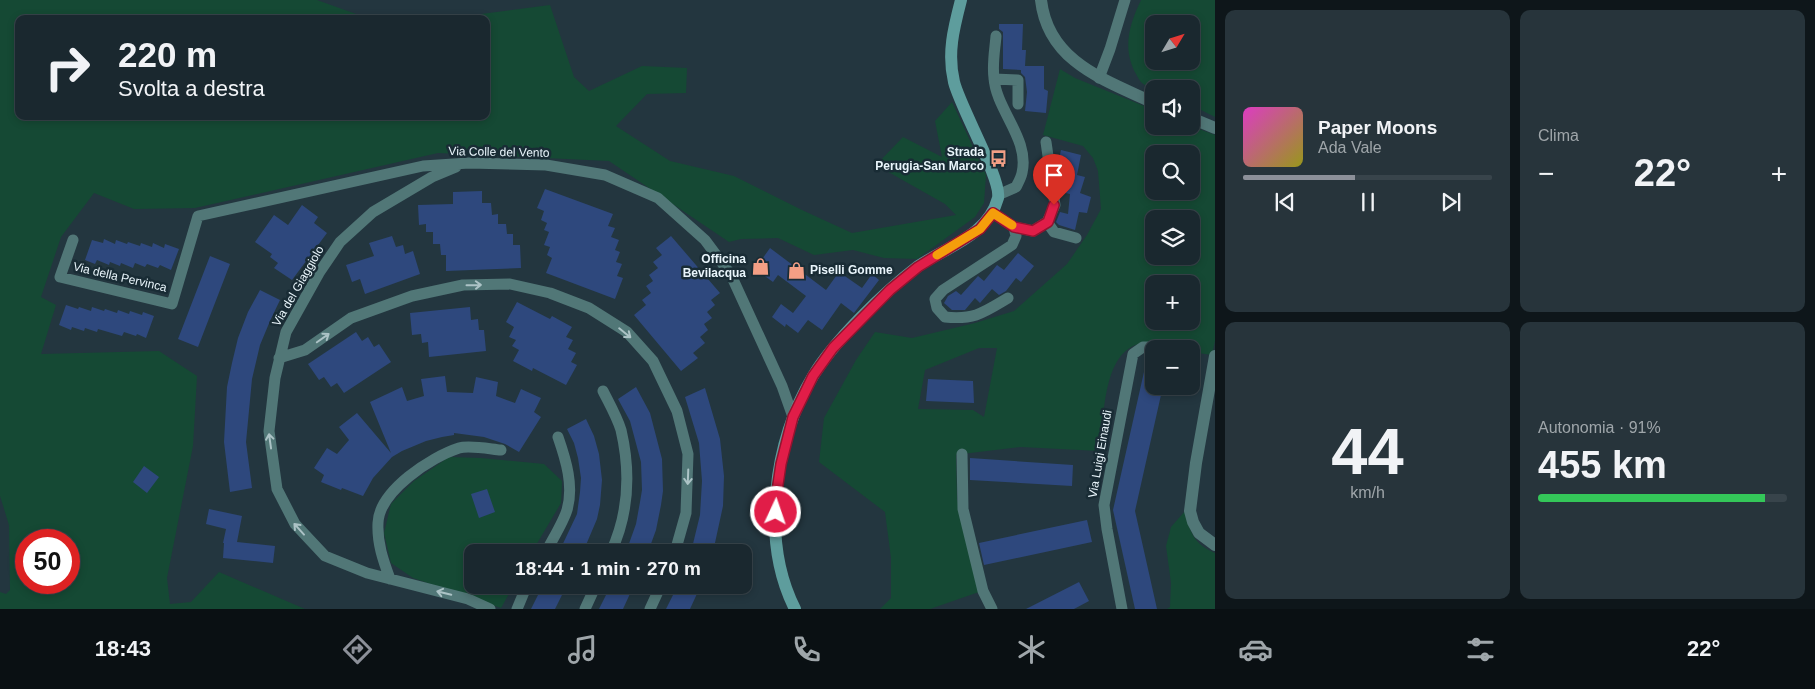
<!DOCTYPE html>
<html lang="it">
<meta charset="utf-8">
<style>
body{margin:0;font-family:Arial,sans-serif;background:#27343b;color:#f1f3f6;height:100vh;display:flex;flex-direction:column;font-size:19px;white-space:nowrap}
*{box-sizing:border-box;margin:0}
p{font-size:16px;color:#9fa6aa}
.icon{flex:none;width:28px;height:28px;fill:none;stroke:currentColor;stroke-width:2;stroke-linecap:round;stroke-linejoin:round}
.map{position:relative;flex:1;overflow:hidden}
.sheet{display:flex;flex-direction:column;gap:10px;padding:10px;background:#0e161a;width:600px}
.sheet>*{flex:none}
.banner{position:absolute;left:15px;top:15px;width:475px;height:105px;border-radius:10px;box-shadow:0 2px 8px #0003,0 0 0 1px #38444b;background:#1a282f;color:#f1f3f6;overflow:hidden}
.needle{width:32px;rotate:52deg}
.controls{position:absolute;left:1145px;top:15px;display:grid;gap:10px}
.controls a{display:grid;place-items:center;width:55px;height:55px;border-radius:10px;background:#1a282f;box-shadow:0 2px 8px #0003,0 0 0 1px #38444b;font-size:25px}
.speed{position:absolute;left:15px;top:529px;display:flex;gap:10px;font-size:25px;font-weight:700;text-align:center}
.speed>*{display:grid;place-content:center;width:65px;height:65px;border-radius:50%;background:#1a282f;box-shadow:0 2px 8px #0003,0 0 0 1px #38444b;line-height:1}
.speed .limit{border:8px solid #d22;background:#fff;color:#111}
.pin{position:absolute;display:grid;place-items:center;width:42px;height:42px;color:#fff;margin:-51px -21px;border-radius:50% 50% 50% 0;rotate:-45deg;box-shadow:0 0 5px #0007}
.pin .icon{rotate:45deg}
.me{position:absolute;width:55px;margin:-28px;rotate:3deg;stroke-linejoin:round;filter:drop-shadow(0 0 4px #0008)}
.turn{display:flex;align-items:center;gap:18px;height:105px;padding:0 20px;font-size:22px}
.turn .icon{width:65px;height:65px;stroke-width:2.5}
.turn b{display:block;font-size:35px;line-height:42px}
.big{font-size:38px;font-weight:800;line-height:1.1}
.sheet .widget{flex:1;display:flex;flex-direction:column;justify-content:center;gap:8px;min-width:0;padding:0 18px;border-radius:10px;background:#27343b}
.sheet .dial{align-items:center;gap:0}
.dial b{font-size:65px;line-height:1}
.song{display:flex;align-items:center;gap:15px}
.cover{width:60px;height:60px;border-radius:8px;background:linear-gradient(135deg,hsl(310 70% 55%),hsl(60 70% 35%))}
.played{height:5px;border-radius:2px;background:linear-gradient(90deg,#8c9099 45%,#38444b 45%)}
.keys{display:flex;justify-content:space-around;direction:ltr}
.heat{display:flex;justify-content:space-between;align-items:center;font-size:28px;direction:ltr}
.charge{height:8px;border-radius:4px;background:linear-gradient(90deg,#34c759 91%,#38444b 0)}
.sheet .tiles{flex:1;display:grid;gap:10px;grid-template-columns:repeat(2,1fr)}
.trip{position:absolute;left:464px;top:544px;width:288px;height:50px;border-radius:10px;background:#1a282f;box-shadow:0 2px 8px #0003,0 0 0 1px #38444b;font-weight:800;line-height:50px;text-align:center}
.dock{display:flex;height:80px;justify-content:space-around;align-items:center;background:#0a1013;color:#9fa6aa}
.dock .icon{width:35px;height:35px}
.dock .active{color:#8c9099}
.dock b{font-size:22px;color:#f1f3f6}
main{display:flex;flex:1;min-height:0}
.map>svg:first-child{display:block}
.green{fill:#154934;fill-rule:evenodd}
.building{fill:#2e487d}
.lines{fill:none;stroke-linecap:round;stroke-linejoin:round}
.minor{stroke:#517777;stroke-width:11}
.tertiary{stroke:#517777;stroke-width:12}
.secondary{stroke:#5e9d9d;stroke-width:12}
.oneway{stroke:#acc3c6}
.route-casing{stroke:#92132f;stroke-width:12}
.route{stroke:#e11d48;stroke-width:9}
.slow{stroke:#f59e0b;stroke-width:9}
.labels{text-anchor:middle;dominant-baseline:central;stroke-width:5;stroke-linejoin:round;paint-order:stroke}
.street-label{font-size:12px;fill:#e9f5fb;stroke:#192c35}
.poi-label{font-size:12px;font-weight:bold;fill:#e9f5fb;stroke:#192c35;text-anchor:end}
</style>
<main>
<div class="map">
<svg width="1215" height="609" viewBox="0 0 1215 609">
<rect width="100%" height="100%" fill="#23363f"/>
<path class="green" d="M0,0H317L370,19H19V116H486V19H443L550,5L574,77L589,91L642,66L687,68L686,93L647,94L616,126L670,161L734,176L802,210L852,233L956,215L945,204L876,165L903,137L942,157L935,121L952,102L986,175L984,203L975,217L917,259L884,258L853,250L814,255L778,238L741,239L729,242L609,161L438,153L195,208L134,209L94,193L61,237L41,297L56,305L41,354L159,351L197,376L193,446L167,578L170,604L191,602L219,572L305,609H0V592L6,594L10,590L9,525L0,496ZM26,540H69V582H26Z
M1141,0H1215V117L1191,105V89C1179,89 1164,91 1153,88C1143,86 1140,82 1136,74C1122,49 1129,25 1141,0ZM1154,24H1191V61H1154Z
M1060,69L1075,78L1154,110V126H1191L1215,135V341L1212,355L1191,352V349C1184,349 1175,350 1168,348C1160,347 1150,342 1142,343C1101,351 1105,419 1099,451L1021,447L962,454V451L956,455L957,499L979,592L930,609H880L891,598V558L885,512L819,462L824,418L856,360L875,332L912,338L975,323L1014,311L1067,264L1087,235L1101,209L1098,171L1093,158L1083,146L1043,135ZM1154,154H1191V191H1154ZM1154,219H1191V256H1154ZM1154,284H1191V321H1154ZM979,348H997L984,417L973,410L918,409L925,370Z
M449,457L481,458L544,464L562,481L561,503L532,552H472V585H514L501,608L413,578L391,563L384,533L391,504L414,481Z
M1185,511C1190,533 1194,544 1215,553V609H1167L1170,607L1171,583L1166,546L1171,527Z"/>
<path class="building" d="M999,24H1023L1022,50H1026L1025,66H1044V89L1048,91L1046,113L1025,111L1027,92L1025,77L1021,73V70L1003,69V32L999,29Z
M1061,150L1081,155L1077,175L1085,177L1080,193L1091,197L1087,213L1079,212L1075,230L1059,225L1056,222L1060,212L1068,214L1070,194L1061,192L1063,175L1058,172L1057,168Z
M545,189L613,214L608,226L615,228L611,237L619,240L615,250L620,252L616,262L622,264L617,276L623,278L615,299L546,273L552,258L547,255L550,247L544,245L549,232L544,230L547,223L541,220L544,211L537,208Z
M482,191V203H491L492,215L498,214V224H506L507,234H513V245H520L521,268L446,271V255H441L440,244H433V232H426V224L419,225L418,205L453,204V192Z
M302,205L318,217L314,223L327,233L292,280L274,268L278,263L270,257L272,254L255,242L274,215L288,225Z
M392,236L396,247L403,245L405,254L413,251L420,274L365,294L360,279L352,282L346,265L374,256L369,243Z
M671,236L720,293L711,300L715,305L707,312L712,318L704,324L708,330L700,337L705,343L693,353L698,358L681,371L634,315L646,305L642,300L651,293L646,286L653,281L649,275L658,268L653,262L662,255L656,248Z
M104,239L115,244L116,240L127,244L128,242L140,246L141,243L152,247L153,243L164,248L165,244L179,249L171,270L160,265L158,268L147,264L145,267L135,263L133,268L121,263L120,266L110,262L109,265L97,260L95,264L85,260L92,240L103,243Z
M770,248L826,290L839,272L862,288L872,274L879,280L854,313L841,303L822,330L808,320L798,333L786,324L785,327L772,317L781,304L793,313L806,296L778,275L773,282L755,269Z
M1018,253L1034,266L1021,282L1016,278L1006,291L999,295L992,289L980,303L975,298L965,310H952L944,303L948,296L956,291L961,295L978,276L984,281L997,265L1004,270Z
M210,256L230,264L198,347L178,339Z
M260,290L280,300L270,321L260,345L252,379L246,442L252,488L230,492L224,442L227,387L232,363L238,338L248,312Z
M517,302L550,319L552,316L572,327L566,337L573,340L568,349L576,353L571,362L577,365L566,385L533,368L532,371L513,361L519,350L512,346L516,340L509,337L514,327L506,322Z
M66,305L78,309L79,307L91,311L92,307L104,311L105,309L117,313L118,310L129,314L130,311L142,315L143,312L154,316L146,338L137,334L136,336L124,332L122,336L98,329L97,332L85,328L84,331L72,327L71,330L59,325Z
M470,307L471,320L478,319L479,330H484L486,351L429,357L428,342L422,343L421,334L412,335L410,313Z
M356,332L362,341L368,337L374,347L379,344L391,362L344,393L337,383L331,387L324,377L319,380L308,364Z
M1154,353V386H1163L1135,511L1157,609H1135L1113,510L1148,354Z
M445,376L447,392L473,393L476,377L498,382L496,396L515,403L521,389L541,398L534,412L541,417L519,452L505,444L484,437L454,433V435L442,437L426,441L402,451L392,457L373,478L363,496L342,488L341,490L321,482L324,475L314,468L327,448L337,454L349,440L339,427L357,413L391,453L370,402L402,387L407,401L424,396L421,379Z
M928,379L973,381L974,403L926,401Z
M636,387L650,413L662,459L663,491L661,505L656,530L648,552H626L636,524L640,502L642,490L641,462L630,421L618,399Z
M705,388L720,439L724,476L723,506L713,552H691L700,515L702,481L699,443L685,397Z
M586,419L594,436L599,454L602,480L600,505L597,519L583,552H559L577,514L580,492L581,478L578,458L574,443L567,429Z
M970,458L1073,465L1072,486L970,480Z
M144,466L159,477L147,493L133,482Z
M487,489L495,512L479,518L471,494Z
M209,509L242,516L237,542L275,546L273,563L223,558L224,543H223L226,529L206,524Z
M1087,520L1092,542L984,565L979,543Z
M1079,582L1089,601L1074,609H1026Z
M543,585H567L555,609H531Z
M611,585H634L623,609H599Z
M678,585H701L690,609H666Z"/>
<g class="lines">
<path class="minor" d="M996,36C995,49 992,64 994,78C996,110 1030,139 1022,173C1021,178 1018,183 1016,187L998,195
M1099,78L1110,49L1125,0
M994,79L1018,80V104
M456,167L432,177L373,212L340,242L319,273L286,332L275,378L269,431L277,489L295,524L325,556L367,573L468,599L490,609
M993,213L1014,227L1033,231L1047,222L1055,205L1046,142
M1047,222L1054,232L1076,238
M73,240L60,277L172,304L198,216L423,166L469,163L546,165L605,175L658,198L705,240L731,275L782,386L793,417
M1008,298C983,313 974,320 945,317L937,308L935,299L943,290L1012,245L1016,236L1014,227
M279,358L305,350L351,318L412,296L463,285L510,284L550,293L589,308L627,332L653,361L677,411L688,454L686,513L675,552
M603,391C609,403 617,417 621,430C631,473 629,513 611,552
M962,454L963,509L983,591L992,609
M546,552C552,540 563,523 567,510C574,486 566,460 558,437
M390,579C383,560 377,543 378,523C379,491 431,457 459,448C469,445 490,449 501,450
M517,609L527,585
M585,609L596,585
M650,609L661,585
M1122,609L1107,529L1104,505L1133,354L1143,347H1150"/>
<path class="tertiary" d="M1041,0C1048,62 1105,80 1154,103
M1191,118L1215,128
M1215,356L1196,463L1190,511L1193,522L1199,533L1215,545"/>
<path class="secondary" d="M795,609C760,540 774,441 813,376C834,341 884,292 917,267C946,247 988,236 998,198C1002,180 960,107 954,82C947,53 954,27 961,0"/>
</g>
<defs><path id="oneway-shaft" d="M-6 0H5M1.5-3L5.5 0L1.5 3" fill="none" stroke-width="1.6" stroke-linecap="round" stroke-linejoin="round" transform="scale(1.25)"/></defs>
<g class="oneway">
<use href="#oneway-shaft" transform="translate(474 285) rotate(-1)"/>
<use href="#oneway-shaft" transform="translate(625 333) rotate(39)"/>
<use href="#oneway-shaft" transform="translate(323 338) rotate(-35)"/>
<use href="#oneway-shaft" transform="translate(270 441) rotate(-98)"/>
<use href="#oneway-shaft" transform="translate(688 477) rotate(92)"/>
<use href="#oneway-shaft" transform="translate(299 529) rotate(-132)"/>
<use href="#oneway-shaft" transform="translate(444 593) rotate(-166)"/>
</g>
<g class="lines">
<defs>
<path id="route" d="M776,512V498L781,464L793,417L813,376L833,348L890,290L918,267L980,229L993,213L1014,227L1033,231L1048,222L1054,205"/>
</defs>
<use href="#route" class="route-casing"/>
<use href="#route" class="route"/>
<path class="slow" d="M937,255L980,229L993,213L1012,225"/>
</g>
<defs>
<symbol id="bus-bare" viewBox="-9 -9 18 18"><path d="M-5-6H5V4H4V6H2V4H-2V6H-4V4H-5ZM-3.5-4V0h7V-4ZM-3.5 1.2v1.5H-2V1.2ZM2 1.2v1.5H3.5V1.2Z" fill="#f39f85" stroke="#192c35" stroke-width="2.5" paint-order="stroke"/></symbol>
<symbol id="shop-bare" viewBox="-9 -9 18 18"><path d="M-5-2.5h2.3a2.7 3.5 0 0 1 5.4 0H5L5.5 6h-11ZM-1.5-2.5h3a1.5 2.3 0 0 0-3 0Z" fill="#f39f85" stroke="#192c35" stroke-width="2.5" paint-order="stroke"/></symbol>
</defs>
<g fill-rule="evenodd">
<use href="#bus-bare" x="986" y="146" width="25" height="25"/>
<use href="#shop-bare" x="748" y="254" width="25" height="25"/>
<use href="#shop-bare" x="784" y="258" width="25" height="25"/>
</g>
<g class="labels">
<g class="street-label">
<text transform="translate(499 152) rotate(1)">Via Colle del Vento</text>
<text transform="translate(120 277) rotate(13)">Via della Pervinca</text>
<text transform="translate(298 286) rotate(-60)">Via del Giaggiolo</text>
<text transform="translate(1100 454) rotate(-80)">Via Luigi Einaudi</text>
</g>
<g class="poi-label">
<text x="984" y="152">Strada<tspan x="984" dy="14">Perugia-San Marco</tspan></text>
<text x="746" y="259">Officina<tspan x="746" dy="14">Bevilacqua</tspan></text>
<text x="810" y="270" text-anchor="start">Piselli Gomme</text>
</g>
</g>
</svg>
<div class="controls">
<a><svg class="needle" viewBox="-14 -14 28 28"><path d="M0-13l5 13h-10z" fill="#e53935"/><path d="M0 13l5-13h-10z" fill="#9fa6aa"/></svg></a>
<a><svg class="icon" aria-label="sound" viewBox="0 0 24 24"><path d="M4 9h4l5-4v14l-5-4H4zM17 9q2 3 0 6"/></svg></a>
<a><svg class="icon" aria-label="search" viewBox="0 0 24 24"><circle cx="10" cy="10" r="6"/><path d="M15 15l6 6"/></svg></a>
<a><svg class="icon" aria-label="layers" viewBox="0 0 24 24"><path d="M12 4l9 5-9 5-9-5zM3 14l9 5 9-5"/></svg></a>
<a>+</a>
<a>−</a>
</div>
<div class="speed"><div class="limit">50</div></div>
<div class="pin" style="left:1054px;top:205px;background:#d93025"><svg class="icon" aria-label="arrive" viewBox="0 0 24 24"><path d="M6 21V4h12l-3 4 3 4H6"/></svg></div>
<svg class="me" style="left:776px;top:512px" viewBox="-20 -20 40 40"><circle r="17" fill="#e11d48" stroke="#fff" stroke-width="3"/><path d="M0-11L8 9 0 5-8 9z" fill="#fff"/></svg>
<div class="trip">18:44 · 1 min · 270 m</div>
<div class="banner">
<div class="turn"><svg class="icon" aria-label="right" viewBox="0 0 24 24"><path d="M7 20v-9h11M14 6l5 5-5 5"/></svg><div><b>220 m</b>Svolta a destra</div></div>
</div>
</div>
<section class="sheet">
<div class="tiles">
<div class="widget">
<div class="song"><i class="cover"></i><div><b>Paper Moons</b><p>Ada Vale</p></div></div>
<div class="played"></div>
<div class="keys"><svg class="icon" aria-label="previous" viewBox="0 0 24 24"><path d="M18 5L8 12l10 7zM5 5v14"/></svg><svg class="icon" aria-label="pause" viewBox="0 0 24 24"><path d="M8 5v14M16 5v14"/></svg><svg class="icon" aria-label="next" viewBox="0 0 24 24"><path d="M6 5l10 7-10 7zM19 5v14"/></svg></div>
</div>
<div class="widget"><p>Clima</p>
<div class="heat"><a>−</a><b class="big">22°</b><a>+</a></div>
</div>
<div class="widget dial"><b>44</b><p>km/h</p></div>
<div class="widget"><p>Autonomia · 91%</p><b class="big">455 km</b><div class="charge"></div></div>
</div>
</section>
</main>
<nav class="dock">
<b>18:43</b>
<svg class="icon active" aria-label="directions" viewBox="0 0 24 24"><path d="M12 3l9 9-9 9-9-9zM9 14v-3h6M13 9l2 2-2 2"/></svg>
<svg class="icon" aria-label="music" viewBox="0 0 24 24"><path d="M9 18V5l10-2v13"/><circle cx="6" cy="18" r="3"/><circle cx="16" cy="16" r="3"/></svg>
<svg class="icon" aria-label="phone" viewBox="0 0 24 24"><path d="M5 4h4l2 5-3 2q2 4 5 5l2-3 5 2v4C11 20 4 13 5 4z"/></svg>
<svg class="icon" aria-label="climate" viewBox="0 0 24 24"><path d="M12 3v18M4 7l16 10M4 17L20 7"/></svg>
<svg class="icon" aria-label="car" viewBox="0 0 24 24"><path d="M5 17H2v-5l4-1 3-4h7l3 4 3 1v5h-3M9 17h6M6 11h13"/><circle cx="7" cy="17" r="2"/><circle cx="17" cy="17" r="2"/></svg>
<svg class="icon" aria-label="filters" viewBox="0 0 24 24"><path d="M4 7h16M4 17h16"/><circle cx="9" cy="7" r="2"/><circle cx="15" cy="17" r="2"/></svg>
<b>22°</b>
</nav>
